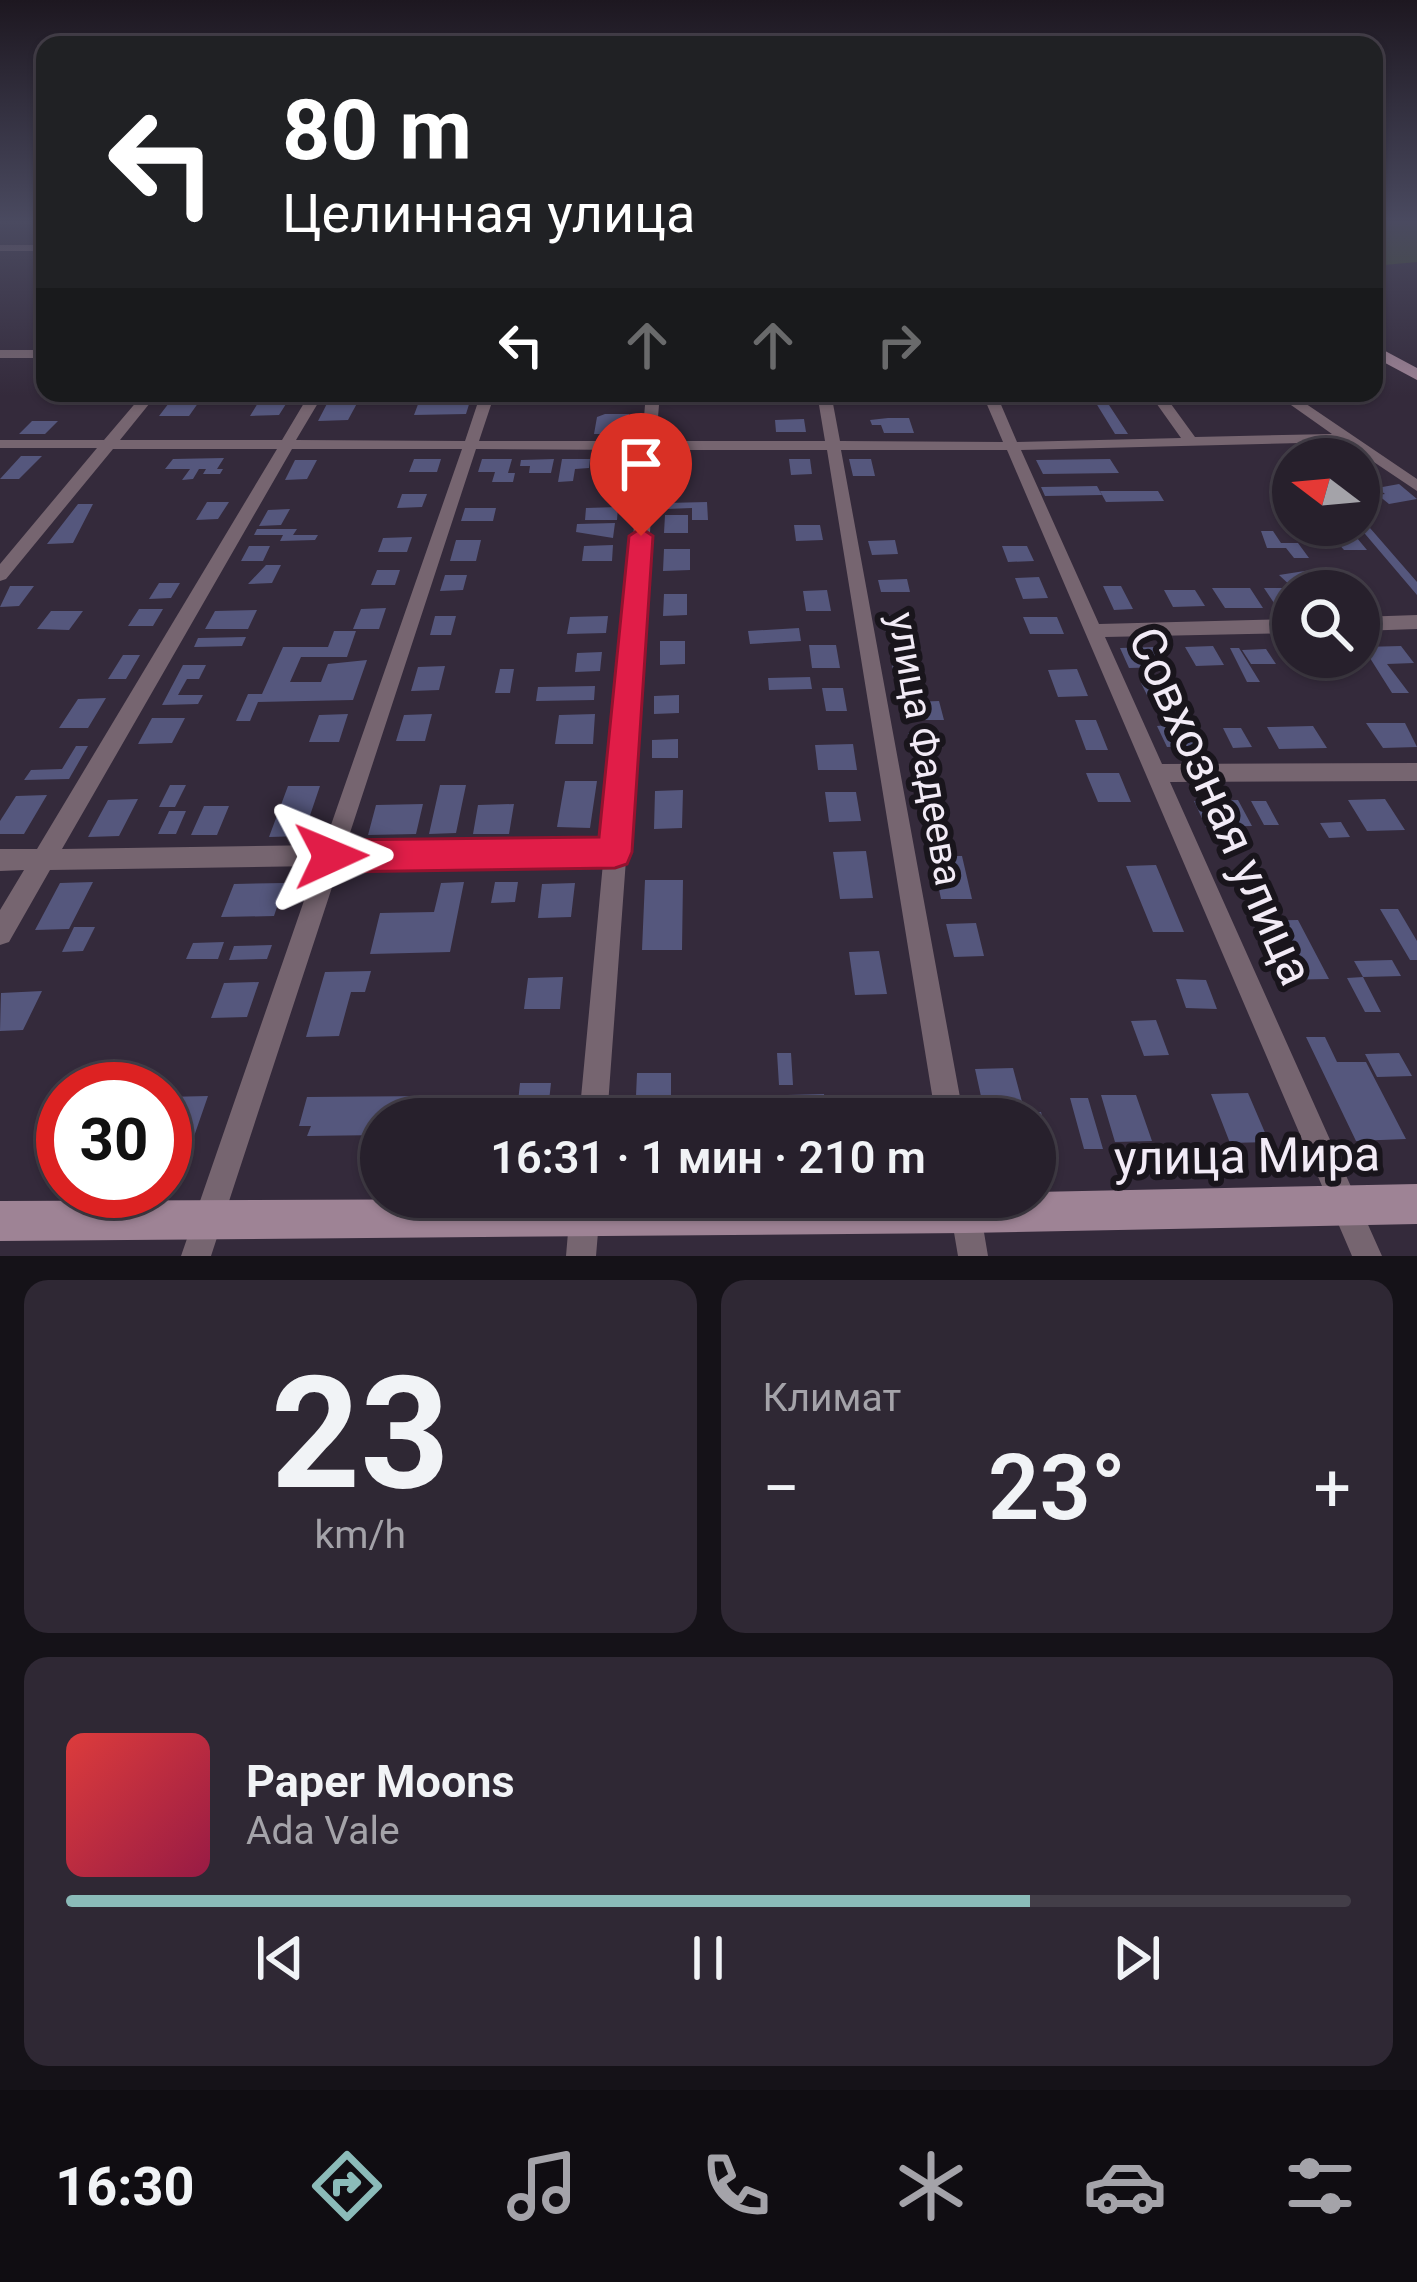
<!DOCTYPE html>
<html lang="ru">
<meta charset="utf-8">
<style>
body{margin:0;font-family:Roboto,sans-serif;background:#2f2834;color:#f1f3f6;height:100vh;display:flex;flex-direction:column;font-size:45px;white-space:nowrap}
*{box-sizing:border-box;margin:0}
p{font-size:39px;color:#a4a3a9}
.icon{flex:none;width:66px;height:66px;fill:none;stroke:currentColor;stroke-width:2;stroke-linecap:round;stroke-linejoin:round}
.map{position:relative;height:1256px;overflow:hidden}
.side{display:flex;flex-direction:column;gap:24px;padding:24px;background:#151218;flex:1}
.side>*{flex:none}
.guide{position:absolute;left:36px;top:36px;width:1347px;height:366px;border-radius:24px;box-shadow:0 3px 9px #0004,0 0 0 3px #433e48;background:#202124;color:#fff;overflow:hidden}
.needle{width:78px;rotate:286deg}
.controls{position:absolute;left:1272px;top:438px;display:grid;gap:24px}
.controls a{display:grid;place-items:center;width:108px;height:108px;border-radius:50%;background:#27202c;box-shadow:0 3px 9px #0004,0 0 0 3px #433e48;font-size:60px}
.speed{position:absolute;left:36px;top:1062px;display:flex;gap:24px;font-size:60px;font-weight:700;text-align:center}
.speed>*{display:grid;place-content:center;width:156px;height:156px;border-radius:50%;background:#27202c;box-shadow:0 3px 9px #0004,0 0 0 3px #433e48;line-height:1}
.speed .limit{border:18px solid #d22;background:#fff;color:#111}
.pin{position:absolute;display:grid;place-items:center;width:102px;height:102px;color:#fff;margin:-123px -51px;border-radius:50% 50% 50% 0;rotate:-45deg;box-shadow:0 0 12px #0007}
.pin .icon{rotate:45deg}
.me{position:absolute;width:132px;margin:-66px;rotate:89deg;stroke-linejoin:round;filter:drop-shadow(0 0 9px #0008)}
.turn{display:flex;align-items:center;gap:42px;height:252px;padding:0 48px;font-size:54px}
.turn .icon{width:156px;height:156px;stroke-width:2.5}
.turn b{display:block;font-size:84px;line-height:102px}
.lanes{display:flex;align-items:center;height:114px;padding:0 48px;background:#0003;justify-content:center;gap:60px;direction:ltr}
.lanes .off{opacity:.35}
.big{font-size:90px;font-weight:600;line-height:1.1}
.side .tile{flex:1;display:flex;flex-direction:column;justify-content:center;gap:18px;min-width:0;padding:0 42px;border-radius:24px;background:#2f2834}
.side .dial{align-items:center;gap:0}
.dial b{font-size:156px;line-height:1}
.song{display:flex;align-items:center;gap:36px}
.cover{width:144px;height:144px;border-radius:18px;background:linear-gradient(135deg,hsl(0 70% 55%),hsl(340 70% 35%))}
.played{height:12px;border-radius:6px;background:linear-gradient(90deg,#8bbbb9 75%,#433e48 75%)}
.keys{display:flex;justify-content:space-around;direction:ltr}
.heat{display:flex;justify-content:space-between;align-items:center;font-size:66px;direction:ltr}
.side .tiles{flex:1;display:grid;gap:24px;grid-template-columns:1fr 1fr}
.tile:last-child{grid-column:span 2}
.trip{position:absolute;left:360px;top:1098px;width:696px;height:120px;border-radius:60px;background:#27202c;box-shadow:0 3px 9px #0004,0 0 0 3px #433e48;font-weight:600;line-height:120px;text-align:center}
.menu{display:flex;height:192px;justify-content:space-around;align-items:center;background:#100d12;color:#a4a3a9}
.menu .icon{width:84px;height:84px}
.menu .current{color:#8bbbb9}
.menu b{font-size:54px;color:#f1f3f6}
.map>svg:first-child{display:block}
.green{fill:#3e492c}
.building{fill:#55577d}
.lines{fill:none;stroke-linecap:round;stroke-linejoin:round}
.street{fill:#766570;fill-rule:evenodd}
.secondary{fill:#9e8395;fill-rule:evenodd}
.route{fill:#e11d48;stroke:#92132f;stroke-width:3}
.labels{text-anchor:middle;dominant-baseline:central;stroke-width:12;stroke-linejoin:round;paint-order:stroke}
.street-label{font-size:39px;fill:#f2ebf6;stroke:#19151c}
.near-street-label{font-size:48px;fill:#f2ebf6;stroke:#19151c}
</style>
<div class="map">
<svg width="1417" height="1256" viewBox="0 0 1417 1256">
<rect width="100%" height="100%" fill="#342a3b"/>
<path class="green" d="M1374,220H1417V262L1374,266Z"/>
<path class="building" d="M264,393H293L279,415L250,416Z
M196,395L193,399H201L189,416H159L172,399Z
M1091,395H1136L1142,405H1109L1128,434H1115Z
M331,396H361L348,420L318,421Z
M471,398L466,414L414,415L420,399Z
M605,414H629L628,434H594L597,417Z
M888,418H909L914,433H884L881,425H872L870,420Z
M804,419L806,432H776L775,420Z
M32,421H58L45,434H19Z
M21,456H42L19,479H0Z
M224,458L217,469H223L220,474H203L206,469H199L193,479L182,480L190,469H165L173,459Z
M414,459H441L437,472H409Z
M482,459H512L508,473H515L513,482H492L495,472H478Z
M554,459L551,473H529L530,466H520L521,460Z
M562,459H590L589,468L575,469L573,481L558,482Z
M687,459V474H680V485H668V460Z
M789,459H810L812,474L791,475Z
M849,459H871L875,476H853Z
M1110,459L1119,473L1043,474L1036,460Z
M295,460H317L307,479L285,480Z
M601,461H623L621,480H598Z
M1399,484L1417,499L1389,504L1378,495L1385,494L1377,488Z
M1097,486L1102,495L1045,496L1041,487Z
M1100,491H1158L1164,501L1106,502Z
M402,494H427L422,507L397,508Z
M207,502H229L218,519L196,520Z
M707,502L708,520H692V508L666,509V503Z
M78,504H93L73,543L47,544Z
M618,507L617,520H585L586,508Z
M465,508H496L493,521H461Z
M290,509L281,525L259,526L268,510Z
M665,515H688V533H664Z
M615,523L613,538L576,532L577,524Z
M794,525H820L823,540L796,541Z
M1360,528H1370L1417,582V595Z
M257,529H297L293,535H318L315,540L280,541L283,535H254Z
M1261,531H1273L1281,543H1298L1309,558H1294L1286,548H1267Z
M1352,532L1367,550H1344L1329,533Z
M412,537L407,552H378L383,538Z
M456,540H481L476,561H450Z
M895,540L898,554L872,555L868,541Z
M613,545L612,561H582L584,546Z
M249,546H270L263,561H241Z
M1002,546H1027L1034,561L1008,562Z
M664,549H690V570L663,571Z
M266,565H281L272,583L248,584Z
M377,570H400L395,585H371Z
M1311,570L1326,591L1293,588L1279,575Z
M445,575H467L463,590L440,591Z
M1039,577L1048,598L1023,599L1015,578Z
M907,579L910,592H881L878,580Z
M159,583H180L171,598L149,599Z
M10,586H34L19,606L0,607Z
M1103,586H1121L1133,609L1114,610Z
M1212,588H1250L1263,608H1225Z
M1264,588H1284L1293,608L1278,609Z
M827,590L831,611H806L803,591Z
M1164,590H1195L1205,606L1173,607Z
M664,594H687V615L663,616Z
M386,608L379,629H353L361,609Z
M139,609H163L153,626H128Z
M257,610L248,629H205L215,611Z
M51,611H83L69,630L37,629Z
M904,615L908,635L887,636L882,616Z
M435,616H456L451,635H430Z
M608,616L606,633L567,634L570,617Z
M1023,617H1057L1064,634H1030Z
M799,628L801,641L750,644L748,631Z
M334,631H356L347,657H301L290,682H321L328,664L367,660L353,700L258,702L250,721H236L248,694H262L283,647H328Z
M246,637L242,646L194,647L198,638Z
M660,641H685V664L660,665Z
M809,645H836L840,668H812Z
M1213,646L1224,665L1196,666L1185,647Z
M1401,646L1414,663L1387,664L1409,693H1392L1363,647Z
M1156,647L1166,667L1129,668L1120,648Z
M1230,648H1239L1260,682H1247Z
M1266,649L1276,664H1251L1242,650Z
M602,652L600,671L575,672L577,653Z
M123,655H140L126,679H108Z
M891,660H915L922,684L896,685Z
M183,665H206L199,679H187L178,695H203L198,704L162,705Z
M445,666L439,690L411,691L418,667Z
M500,669H514L510,693H495Z
M1077,669L1088,696L1058,697L1048,670Z
M810,677L812,689L769,690L768,678Z
M1167,682L1173,695H1147L1141,683Z
M595,686L594,700L536,701L538,687Z
M822,688H843L847,711H826Z
M679,695V713L654,714V696Z
M106,698L88,728H59L78,699Z
M939,701L944,720H916L912,702Z
M348,714L339,742H309L319,715Z
M432,714L425,741H396L404,715Z
M595,714L593,744H555L559,715Z
M1164,716H1184L1200,746L1167,747L1157,726L1168,725Z
M152,718H185L172,743L138,744Z
M1075,720H1096L1108,750H1086Z
M1366,723H1405L1417,747L1383,748Z
M1313,726L1327,748L1279,749L1267,727Z
M1223,728H1241L1252,747L1233,748Z
M931,732L938,757L913,758L908,733Z
M678,739V758H652V740Z
M853,744L857,770H818L815,745Z
M76,746H88L69,779L24,780L31,770L62,769Z
M1086,773H1119L1131,802H1098Z
M565,781H597L590,828L557,827Z
M170,785H186L175,807H159Z
M440,785H466L456,833L429,834Z
M288,786H320L303,836L269,837Z
M683,790L682,828L654,829L655,791Z
M825,792H856L861,821L829,822Z
M47,795L24,834H0V821L16,796Z
M138,799L119,836L88,837L108,800Z
M1385,799L1405,830L1367,831L1348,800Z
M1238,800L1252,826L1206,827L1194,801Z
M1251,801H1266L1279,825H1264Z
M423,804L416,834L368,835L376,805Z
M514,804L509,834H473L478,805Z
M204,806H229L217,835H191Z
M169,811H186L176,834H158Z
M1341,822L1350,837L1329,838L1320,823Z
M866,851L873,898L840,899L833,852Z
M932,856H962L972,899H941Z
M1156,865L1184,932H1153L1126,866Z
M645,880H683L682,950H642Z
M93,882L69,929L35,930L60,883Z
M464,882L450,952L370,954L380,913L434,912L441,883Z
M495,882H518L515,902L491,903Z
M285,883L274,916L221,917L234,884Z
M575,883L571,917L538,918L542,884Z
M1380,909H1398L1417,941V960H1410Z
M1298,920L1329,979L1279,980L1251,921Z
M976,923L984,956L954,957L946,924Z
M74,927H95L83,951L62,952Z
M224,942L218,959H186L193,943Z
M272,945L267,959L229,960L234,946Z
M879,951L887,994L855,995L849,952Z
M1392,960L1401,976L1363,977L1354,961Z
M371,971L365,992H351L339,1036L306,1037L325,972Z
M563,977L560,1009H524L528,978Z
M1363,977L1381,1012H1365L1347,978Z
M1176,979L1206,980L1217,1009L1186,1008Z
M259,982L247,1017L211,1018L224,983Z
M42,991L23,1030L0,1031L1,993Z
M1156,1020L1169,1055L1144,1056L1131,1021Z
M1306,1037H1325L1337,1062H1366L1406,1139L1356,1141Z
M777,1053H791L793,1085H779Z
M1399,1053L1412,1076L1377,1077L1365,1054Z
M1013,1068L1025,1113L1041,1112L1049,1143H1035V1119H986L975,1069Z
M637,1073H671V1119H635Z
M520,1083H551L547,1119H493L496,1102H518Z
M1248,1093L1269,1142L1230,1143L1211,1094Z
M824,1094L827,1119H789L787,1095Z
M1101,1095H1136L1152,1141L1115,1142Z
M208,1096L191,1145H165V1097Z
M429,1096L424,1119H381V1135L307,1136L311,1126H299L307,1097Z
M1070,1098H1088L1103,1149H1084Z"/>
<g class="lines">
<path class="street" d="M0,245H45V251H0Z
M0,350H45V358H0Z
M144,393H158L120,440H282L310,393H324L296,440L465,441L481,393H495L479,441H642L646,393H660L656,441H825L817,393H831L840,441L1003,442L982,393H996L1017,442L1181,438L1149,393H1163L1195,437L1332,434L1274,393H1290L1417,479V491L1344,442L1021,450L1099,624L1293,619V633L1105,637L1162,764L1417,763V781L1170,782L1382,1256H1352L1007,450H841L964,1119H936L827,450H656L607,1119H579L603,863L339,866L211,1256H181L316,866L50,870L9,942L0,945V910L24,870L0,871V849H37L277,449H113L6,579L0,581V564L97,448H0V440H104ZM292,449H462L324,845L62,849ZM476,449L641,450L605,842L346,845Z
M1417,615V629L1359,631V617Z
M571,1197H601L596,1256H566Z
M948,1197H978L988,1256H958Z"/>
<path class="secondary" d="M1374,345L1417,368V380L1374,357Z
M1417,1184V1224L966,1233L0,1241V1201L1035,1197V1192Z"/>
</g>
<linearGradient id="sky" x2="0" y2="1"><stop stop-color="#1d1720"/><stop offset="0.56" stop-color="#4a4a60"/><stop offset="1" stop-color="#4a4a60" stop-opacity="0"/></linearGradient>
<rect width="1417" height="396" fill="url(#sky)"/>
<path class="route" d="M641,528L653,536L632,852L627,864L615,868L331,872L319,867L314,856L319,844L331,840L599,837L629,536Z"/>
<g class="labels">
<g class="street-label">
<text transform="translate(925 749) rotate(80)">улица Фадеева</text>
</g>
<g class="near-street-label">
<text transform="translate(1221 806) rotate(66)">Совхозная улица</text>
<text transform="translate(1247 1156) rotate(-1)">улица Мира</text>
</g>
</g>
</svg>
<div class="controls">
<a><svg class="needle" viewBox="-14 -14 28 28"><path d="M0-13l5 13h-10z" fill="#e53935"/><path d="M0 13l5-13h-10z" fill="#a4a3a9"/></svg></a>
<a><svg class="icon" aria-label="search" viewBox="0 0 24 24"><circle cx="10" cy="10" r="6"/><path d="M15 15l6 6"/></svg></a>
</div>
<div class="speed"><div class="limit">30</div></div>
<div class="pin" style="left:641px;top:536px;background:#d93025"><svg class="icon" aria-label="arrive" viewBox="0 0 24 24"><path d="M6 21V4h12l-3 4 3 4H6"/></svg></div>
<svg class="me" style="left:331px;top:856px" viewBox="-20 -20 40 40"><path d="M0-17L14 15 0 8-14 15z" fill="#e11d48" stroke="#fff" stroke-width="4"/></svg>
<div class="trip">16:31 · 1 мин · 210 m</div>
<div class="guide">
<div class="turn"><svg class="icon" aria-label="left" viewBox="0 0 24 24"><path d="M17 20v-9H6M10 6l-5 5 5 5"/></svg><div><b>80 m</b>Целинная улица</div></div>
<div class="lanes"><svg class="icon" aria-label="left" viewBox="0 0 24 24"><path d="M17 20v-9H6M10 6l-5 5 5 5"/></svg><svg class="icon off" aria-label="ahead" viewBox="0 0 24 24"><path d="M12 20V5M6 11l6-6 6 6"/></svg><svg class="icon off" aria-label="ahead" viewBox="0 0 24 24"><path d="M12 20V5M6 11l6-6 6 6"/></svg><svg class="icon off" aria-label="right" viewBox="0 0 24 24"><path d="M7 20v-9h11M14 6l5 5-5 5"/></svg></div>
</div>
</div>
<section class="side">
<div class="tiles">
<div class="tile dial"><b>23</b><p>km/h</p></div>
<div class="tile"><p>Климат</p>
<div class="heat"><a>−</a><b class="big">23°</b><a>+</a></div>
</div>
<div class="tile">
<div class="song"><i class="cover"></i><div><b>Paper Moons</b><p>Ada Vale</p></div></div>
<div class="played"></div>
<div class="keys"><svg class="icon" aria-label="previous" viewBox="0 0 24 24"><path d="M18 5L8 12l10 7zM5 5v14"/></svg><svg class="icon" aria-label="pause" viewBox="0 0 24 24"><path d="M8 5v14M16 5v14"/></svg><svg class="icon" aria-label="next" viewBox="0 0 24 24"><path d="M6 5l10 7-10 7zM19 5v14"/></svg></div>
</div>
</div>
</section>
<nav class="menu">
<b>16:30</b>
<svg class="icon current" aria-label="directions" viewBox="0 0 24 24"><path d="M12 3l9 9-9 9-9-9zM9 14v-3h6M13 9l2 2-2 2"/></svg>
<svg class="icon" aria-label="music" viewBox="0 0 24 24"><path d="M9 18V5l10-2v13"/><circle cx="6" cy="18" r="3"/><circle cx="16" cy="16" r="3"/></svg>
<svg class="icon" aria-label="phone" viewBox="0 0 24 24"><path d="M5 4h4l2 5-3 2q2 4 5 5l2-3 5 2v4C11 20 4 13 5 4z"/></svg>
<svg class="icon" aria-label="climate" viewBox="0 0 24 24"><path d="M12 3v18M4 7l16 10M4 17L20 7"/></svg>
<svg class="icon" aria-label="car" viewBox="0 0 24 24"><path d="M5 17H2v-5l4-1 3-4h7l3 4 3 1v5h-3M9 17h6M6 11h13"/><circle cx="7" cy="17" r="2"/><circle cx="17" cy="17" r="2"/></svg>
<svg class="icon" aria-label="filters" viewBox="0 0 24 24"><path d="M4 7h16M4 17h16"/><circle cx="9" cy="7" r="2"/><circle cx="15" cy="17" r="2"/></svg>
</nav>
